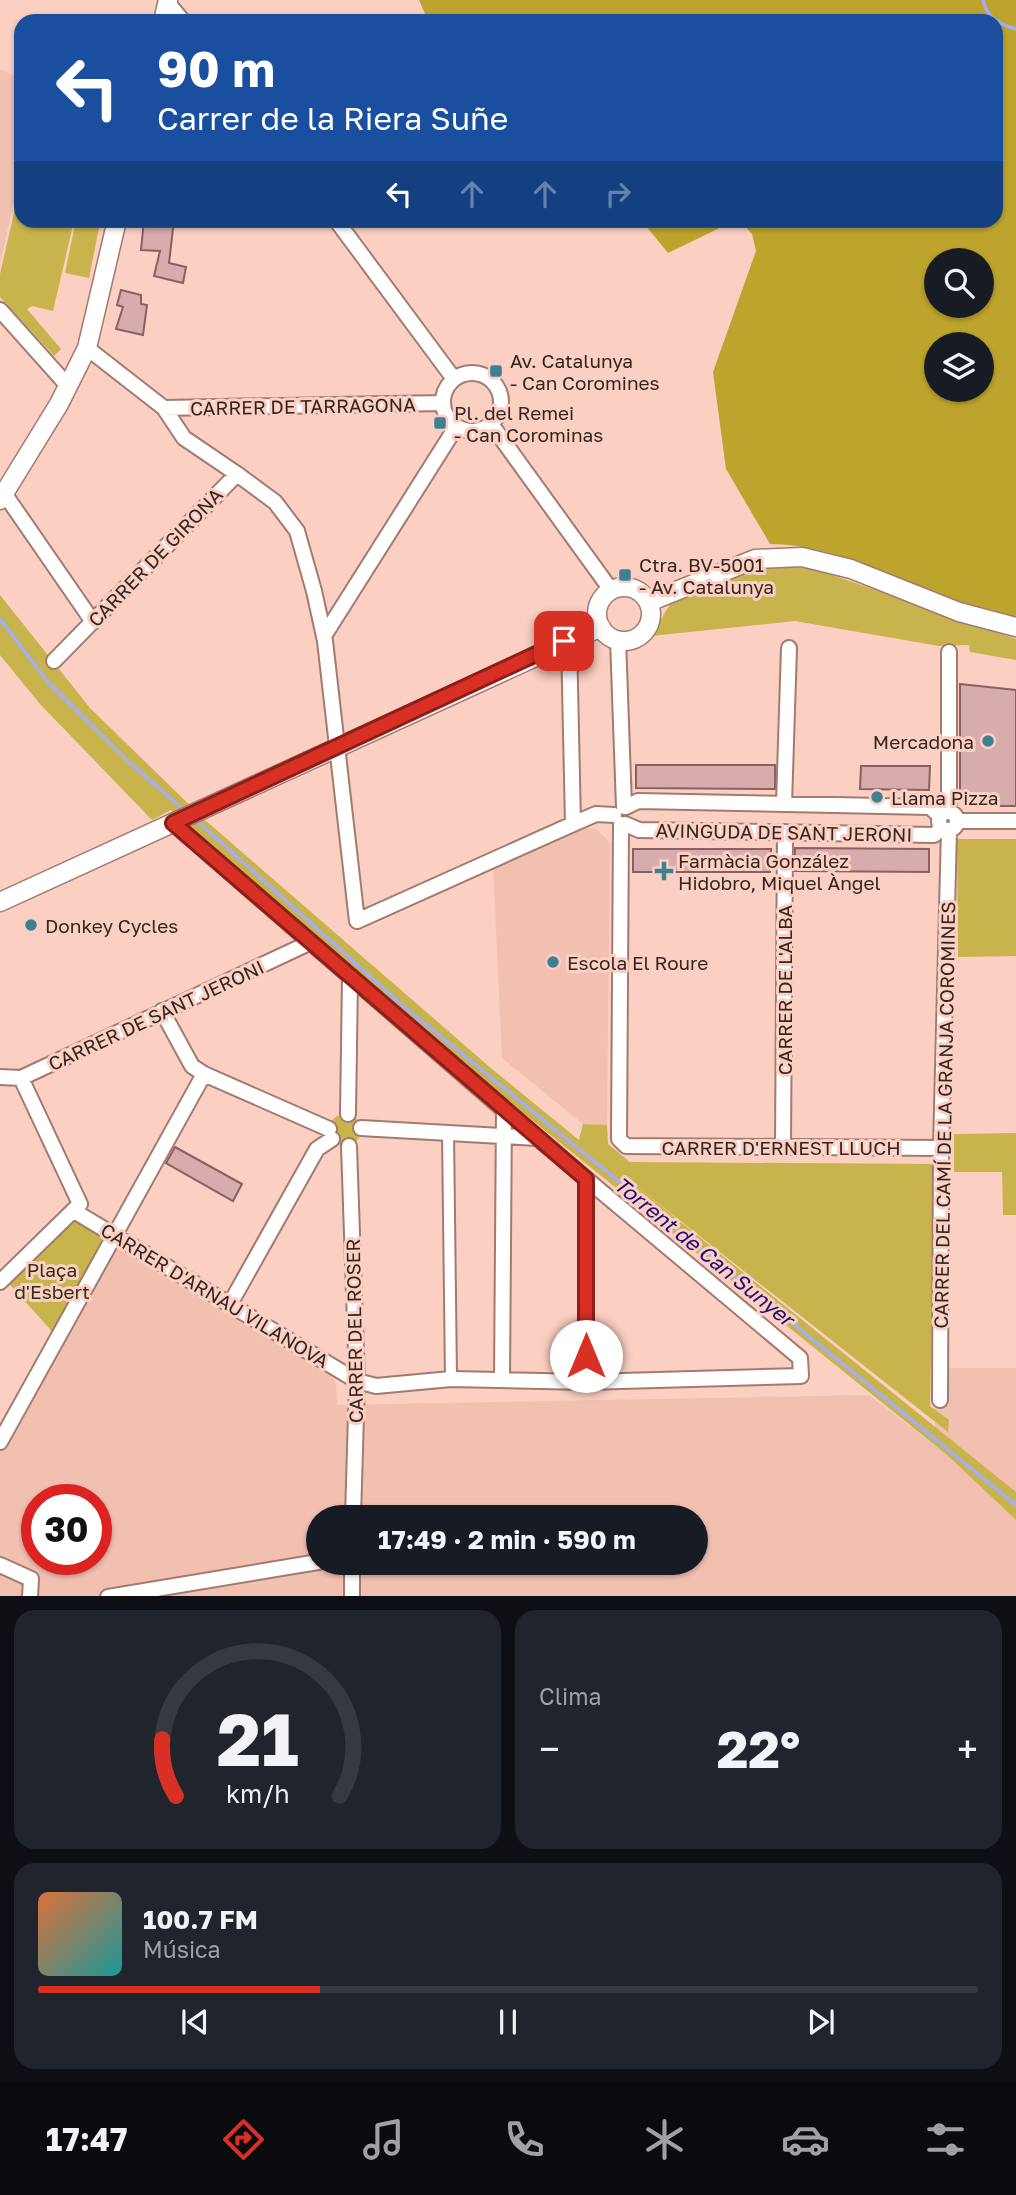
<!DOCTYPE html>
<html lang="es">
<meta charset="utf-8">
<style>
body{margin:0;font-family:"Golos Text",sans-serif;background:#20242c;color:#f1f3f6;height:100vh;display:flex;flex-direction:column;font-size:26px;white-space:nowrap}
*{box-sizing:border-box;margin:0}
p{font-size:23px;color:#9ea1a6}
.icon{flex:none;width:38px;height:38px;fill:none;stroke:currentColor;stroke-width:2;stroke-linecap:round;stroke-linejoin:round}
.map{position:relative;height:1596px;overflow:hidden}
.side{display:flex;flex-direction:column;gap:14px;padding:14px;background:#0d0f14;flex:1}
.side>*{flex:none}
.guide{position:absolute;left:14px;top:14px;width:989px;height:214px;border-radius:21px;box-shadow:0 2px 5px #0004;background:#1a4fa0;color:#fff;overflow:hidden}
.buttons{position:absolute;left:924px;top:248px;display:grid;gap:14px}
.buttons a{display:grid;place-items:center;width:70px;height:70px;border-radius:50%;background:#171b24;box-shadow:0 2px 5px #0004;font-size:35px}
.speed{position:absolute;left:21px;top:1484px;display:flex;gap:14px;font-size:35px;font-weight:700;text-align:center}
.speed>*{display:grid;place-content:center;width:91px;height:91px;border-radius:50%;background:#171b24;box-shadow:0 2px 5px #0004;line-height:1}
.speed .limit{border:10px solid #d22;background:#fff;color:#111}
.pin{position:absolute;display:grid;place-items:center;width:60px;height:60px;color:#fff;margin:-30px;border-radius:14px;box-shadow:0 4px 10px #0006}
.me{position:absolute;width:77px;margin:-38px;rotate:0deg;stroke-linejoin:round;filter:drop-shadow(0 0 5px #0008)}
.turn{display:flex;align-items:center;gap:24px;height:147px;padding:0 28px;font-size:32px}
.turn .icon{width:91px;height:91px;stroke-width:2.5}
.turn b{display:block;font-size:49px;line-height:60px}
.lanes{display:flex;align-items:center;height:66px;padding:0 28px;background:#0003;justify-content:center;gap:35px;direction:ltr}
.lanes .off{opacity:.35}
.big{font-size:52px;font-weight:700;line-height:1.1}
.side .widget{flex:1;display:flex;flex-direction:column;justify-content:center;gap:10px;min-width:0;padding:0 24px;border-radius:21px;background:#20242c}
.side .dial{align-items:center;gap:0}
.dial svg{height:182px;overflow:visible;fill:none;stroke:#363941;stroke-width:7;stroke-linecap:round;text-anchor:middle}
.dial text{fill:#f1f3f6;stroke:none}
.song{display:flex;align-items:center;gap:21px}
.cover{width:84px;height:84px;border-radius:10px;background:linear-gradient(135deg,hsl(20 70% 55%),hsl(180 70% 35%))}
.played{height:7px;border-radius:4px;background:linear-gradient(90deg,#d93025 30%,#363941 30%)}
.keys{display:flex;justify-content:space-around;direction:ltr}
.heat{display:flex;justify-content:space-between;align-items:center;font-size:38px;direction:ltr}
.side .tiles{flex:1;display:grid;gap:14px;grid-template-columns:1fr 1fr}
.widget:last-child{grid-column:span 2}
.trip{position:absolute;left:306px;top:1505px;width:402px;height:70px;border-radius:35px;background:#171b24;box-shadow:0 2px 5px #0004;font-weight:700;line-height:70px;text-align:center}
.dock{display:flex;height:112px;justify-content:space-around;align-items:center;background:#090b0e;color:#9ea1a6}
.dock .icon{width:49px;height:49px}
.dock .on{color:#d93025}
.dock b{font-size:32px;color:#f1f3f6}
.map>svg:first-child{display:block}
.built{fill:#f2c0b1;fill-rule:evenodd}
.green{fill:#c9b34c}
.forest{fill:#bda42c;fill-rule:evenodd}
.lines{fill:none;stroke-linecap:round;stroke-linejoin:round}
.stream{stroke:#a3aef5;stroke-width:3.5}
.building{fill:#d8abac;stroke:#896162;stroke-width:2}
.pedestrian-casing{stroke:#a27b6f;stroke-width:14}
.minor-casing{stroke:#a27b6f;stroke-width:18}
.tertiary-casing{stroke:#a27b6f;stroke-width:21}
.pedestrian{stroke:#fff;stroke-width:10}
.minor{stroke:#fff;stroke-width:14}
.tertiary{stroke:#fff;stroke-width:18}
.route-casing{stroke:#8d1f18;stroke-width:18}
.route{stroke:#d93025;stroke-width:12}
.poi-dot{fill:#3e8091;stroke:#fbcfc2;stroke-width:2.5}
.labels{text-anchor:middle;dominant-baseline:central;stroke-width:6;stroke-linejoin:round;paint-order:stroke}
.poi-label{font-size:19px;fill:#352520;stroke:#fbcfc2;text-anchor:start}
.street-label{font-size:19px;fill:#352520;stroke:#fbcfc2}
.park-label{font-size:19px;fill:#322d15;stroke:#fbcfc2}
.water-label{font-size:21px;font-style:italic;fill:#1f0d75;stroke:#fbcfc2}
</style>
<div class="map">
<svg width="1016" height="1597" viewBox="0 0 1016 1597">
<rect width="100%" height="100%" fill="#fbcfc2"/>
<path class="built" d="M0,69L21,79V197L15,196L0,264Z
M595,828L610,842L607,1125L583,1124L502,1058L493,866L577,829Z
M117,1245L328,1369L336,1384L337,1405L869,1395L947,1455L1016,1520V1596H0V1446L5,1449ZM37,1500H96V1559H37ZM318,1517H696V1563H318Z
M935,1368H1016V1492L935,1429Z"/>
<path class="green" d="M17,200L21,201V220L74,221L53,311L32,306L27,309L61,349L54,356L0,297V274Z
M76,220L100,223L89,278L65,273Z
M774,562L815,569L1016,639V660L970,652L969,645L939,646L795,621L651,636L672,601Z
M0,595L90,708L205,820L492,1069L579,1140L583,1124L607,1125L608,1144L630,1162L935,1164L930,1406L949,1420L948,1432L631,1182L1016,1492V1520L947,1455L491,1087L171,810L152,820L40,704L0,655Z
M957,839H1016V956L958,957Z
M329 1130a16 16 0 1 1 32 0a16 16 0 1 1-32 0Z
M1016,1133V1215H1003L1002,1172H954V1134Z
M69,1215L111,1231L58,1338L4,1278Z"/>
<path class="forest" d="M419,0H1016V618C997,613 977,610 959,603C897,581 837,544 770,544L726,469L713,372L756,251L752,234L740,221L996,220V21H428ZM936,261H982V306H936ZM936,345H982V390H936Z
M642,221H734L668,253Z"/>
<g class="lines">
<path class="stream" d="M983,0C986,17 1000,25 1016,29
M0,619L48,682L128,761L185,811
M196,820L402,1005L1016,1505"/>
</g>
<path class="building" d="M144,220H174L169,263L186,267L183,283L154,276L160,251L141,250Z
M121,290L141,295V304L147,305L143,335L116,329L123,307L117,305Z
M960,684L1016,690V806H978L960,793Z
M636,765H775V789L636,788Z
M861,766H930L929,790L860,789Z
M795,848L929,849V872L794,871Z
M633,849H771L770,872H633Z
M175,1147L242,1184L233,1201L166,1163Z"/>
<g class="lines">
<defs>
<path id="pedestrian" d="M448,1132L451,1379"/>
<path id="minor" d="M167,2L183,21
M336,220L454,379
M0,310L68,386
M443 402a29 29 0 1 1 58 0a29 29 0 1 1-58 0Z
M164,408L443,403
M491,424L611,590
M237,474L275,502L297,531L314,591L325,641L357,921L573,824L596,814L614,815
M4,493L93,622
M324,636L456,427
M569,639L573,824
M618,639L624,807
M54,661L237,474L184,438L164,408L87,348
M784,804L789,648
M626,807L638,801L930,807L940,816
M949,811V652
M939 821a9 9 0 1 1 18 0a9 9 0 1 1-18 0Z
M958,821H1016
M621,824L619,1139L626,1146L941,1148
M625,824L639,830L934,835L942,828
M162,1011L192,1066L204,1074L329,1129
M0,1077L21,1078L309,943
M348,1114L350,978
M361,1128L537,1138
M349,1146L357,1381L353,1517
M783,1148L785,832
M586,1179V1382
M74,1211L357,1381L376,1386L451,1379L586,1382L801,1376L800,1358L504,1110L173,823
M0,1282L80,1204L21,1078
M230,1304L317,1149L332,1139
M502,1380L504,1110
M940,1400L941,1148L949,830
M0,1442L204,1074
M352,1563V1597
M0,1565L31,1579L30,1597
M108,1597L318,1562"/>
<path id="tertiary" d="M163,21L168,0
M0,500L59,404L87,348L117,220
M597 614a27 27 0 1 1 54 0a27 27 0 1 1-54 0Z
M649,602L755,559L802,557L851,569L959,612L1016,627
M0,902L601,627"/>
</defs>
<use href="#pedestrian" class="pedestrian-casing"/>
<use href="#minor" class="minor-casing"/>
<use href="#tertiary" class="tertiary-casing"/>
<use href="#pedestrian" class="pedestrian"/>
<use href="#minor" class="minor"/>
<use href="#tertiary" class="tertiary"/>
</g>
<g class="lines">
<defs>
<path id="route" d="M564,641L173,823L586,1179V1356"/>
</defs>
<use href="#route" class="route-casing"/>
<use href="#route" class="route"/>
</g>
<g class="poi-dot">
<rect x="489" y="364" width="14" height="14" rx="3.5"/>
<rect x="433" y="416" width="14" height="14" rx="3.5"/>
<rect x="618" y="568" width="14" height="14" rx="3.5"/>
<circle cx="988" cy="741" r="7"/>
<circle cx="877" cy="797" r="7"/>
<path d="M660.5 860.5h7v7h7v7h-7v7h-7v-7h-7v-7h7z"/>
<circle cx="31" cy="925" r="7"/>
<circle cx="553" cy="962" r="7"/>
</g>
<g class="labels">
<g class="poi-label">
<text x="510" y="360">Av. Catalunya<tspan x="510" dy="22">- Can Coromines</tspan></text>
<text x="454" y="412">Pl. del Remei<tspan x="454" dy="22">- Can Corominas</tspan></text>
<text x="639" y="564">Ctra. BV-5001<tspan x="639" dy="22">- Av. Catalunya</tspan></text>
<text x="974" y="741" text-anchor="end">Mercadona</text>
<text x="891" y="797">Llama Pizza</text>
<text x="678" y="860">Farmàcia González<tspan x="678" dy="22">Hidobro, Miquel Àngel</tspan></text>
<text x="45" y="925">Donkey Cycles</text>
<text x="567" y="962">Escola El Roure</text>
</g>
<g class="street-label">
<text transform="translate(303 406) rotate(-1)">CARRER DE TARRAGONA</text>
<text transform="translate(155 557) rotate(-46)">CARRER DE GIRONA</text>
<text transform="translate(784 832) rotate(1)">AVINGUDA DE SANT JERONI</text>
<text transform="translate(784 990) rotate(-90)">CARRER DE L'ALBA</text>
<text transform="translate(156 1015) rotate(-25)">CARRER DE SANT JERONI</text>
<text transform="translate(944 1115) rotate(-89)">CARRER DEL CAMÍ DE LA GRANJA COROMINES</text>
<text x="781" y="1147">CARRER D'ERNEST LLUCH</text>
<text transform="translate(215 1295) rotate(31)">CARRER D'ARNAU VILANOVA</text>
<text transform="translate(354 1331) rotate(-91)">CARRER DEL ROSER</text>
</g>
<g class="park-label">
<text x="52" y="1269">Plaça<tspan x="52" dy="22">d'Esbert</tspan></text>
</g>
<g class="water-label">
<text transform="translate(704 1251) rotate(39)">Torrent de Can Sunyer</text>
</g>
</g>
</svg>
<div class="buttons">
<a><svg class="icon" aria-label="search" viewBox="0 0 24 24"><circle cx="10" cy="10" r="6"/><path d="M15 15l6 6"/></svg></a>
<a><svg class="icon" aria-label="layers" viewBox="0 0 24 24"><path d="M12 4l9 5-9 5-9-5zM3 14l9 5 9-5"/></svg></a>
</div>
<div class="speed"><div class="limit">30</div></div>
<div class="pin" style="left:564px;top:641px;background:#d93025"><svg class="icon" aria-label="arrive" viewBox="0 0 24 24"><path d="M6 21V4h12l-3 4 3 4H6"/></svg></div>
<svg class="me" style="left:586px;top:1356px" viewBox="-20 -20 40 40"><circle r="19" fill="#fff"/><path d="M0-13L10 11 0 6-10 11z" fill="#d93025"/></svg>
<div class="trip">17:49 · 2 min · 590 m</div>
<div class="guide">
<div class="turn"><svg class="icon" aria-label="left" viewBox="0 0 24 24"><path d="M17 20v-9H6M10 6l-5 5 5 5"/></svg><div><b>90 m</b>Carrer de la Riera Suñe</div></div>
<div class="lanes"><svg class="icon" aria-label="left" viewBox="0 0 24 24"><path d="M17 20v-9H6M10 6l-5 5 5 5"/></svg><svg class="icon off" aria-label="ahead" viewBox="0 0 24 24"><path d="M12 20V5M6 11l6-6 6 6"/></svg><svg class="icon off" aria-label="ahead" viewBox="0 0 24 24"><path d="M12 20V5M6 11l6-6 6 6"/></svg><svg class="icon off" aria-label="right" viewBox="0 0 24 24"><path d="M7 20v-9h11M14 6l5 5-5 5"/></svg></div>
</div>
</div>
<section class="side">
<div class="tiles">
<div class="widget dial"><svg viewBox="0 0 100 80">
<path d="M14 69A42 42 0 1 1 86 69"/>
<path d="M14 69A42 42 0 0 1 8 44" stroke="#d93025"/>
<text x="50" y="56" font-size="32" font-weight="700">21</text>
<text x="50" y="72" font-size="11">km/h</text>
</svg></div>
<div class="widget"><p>Clima</p>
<div class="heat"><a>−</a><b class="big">22°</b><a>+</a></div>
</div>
<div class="widget">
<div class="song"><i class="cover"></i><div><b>100.7 FM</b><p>Música</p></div></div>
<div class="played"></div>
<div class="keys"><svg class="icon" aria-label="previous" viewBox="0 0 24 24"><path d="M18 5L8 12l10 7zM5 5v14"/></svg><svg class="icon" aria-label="pause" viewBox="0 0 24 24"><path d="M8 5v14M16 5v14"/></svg><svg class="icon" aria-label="next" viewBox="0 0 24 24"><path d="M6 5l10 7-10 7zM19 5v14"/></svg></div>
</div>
</div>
</section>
<nav class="dock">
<b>17:47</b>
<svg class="icon on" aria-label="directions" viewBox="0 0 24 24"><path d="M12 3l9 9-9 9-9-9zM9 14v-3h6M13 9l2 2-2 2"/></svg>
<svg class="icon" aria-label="music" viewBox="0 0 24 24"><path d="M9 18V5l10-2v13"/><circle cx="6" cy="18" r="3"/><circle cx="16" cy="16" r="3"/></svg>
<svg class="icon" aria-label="phone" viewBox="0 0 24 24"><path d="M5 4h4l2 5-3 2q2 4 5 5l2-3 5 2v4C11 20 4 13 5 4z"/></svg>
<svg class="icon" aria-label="climate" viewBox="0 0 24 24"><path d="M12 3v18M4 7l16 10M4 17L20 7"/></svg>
<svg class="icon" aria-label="car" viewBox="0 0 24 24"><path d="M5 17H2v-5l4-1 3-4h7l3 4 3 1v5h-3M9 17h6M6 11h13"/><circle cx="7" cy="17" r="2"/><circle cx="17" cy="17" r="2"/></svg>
<svg class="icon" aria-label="filters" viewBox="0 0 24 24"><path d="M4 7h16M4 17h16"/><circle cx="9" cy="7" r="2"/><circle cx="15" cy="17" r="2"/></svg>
</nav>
